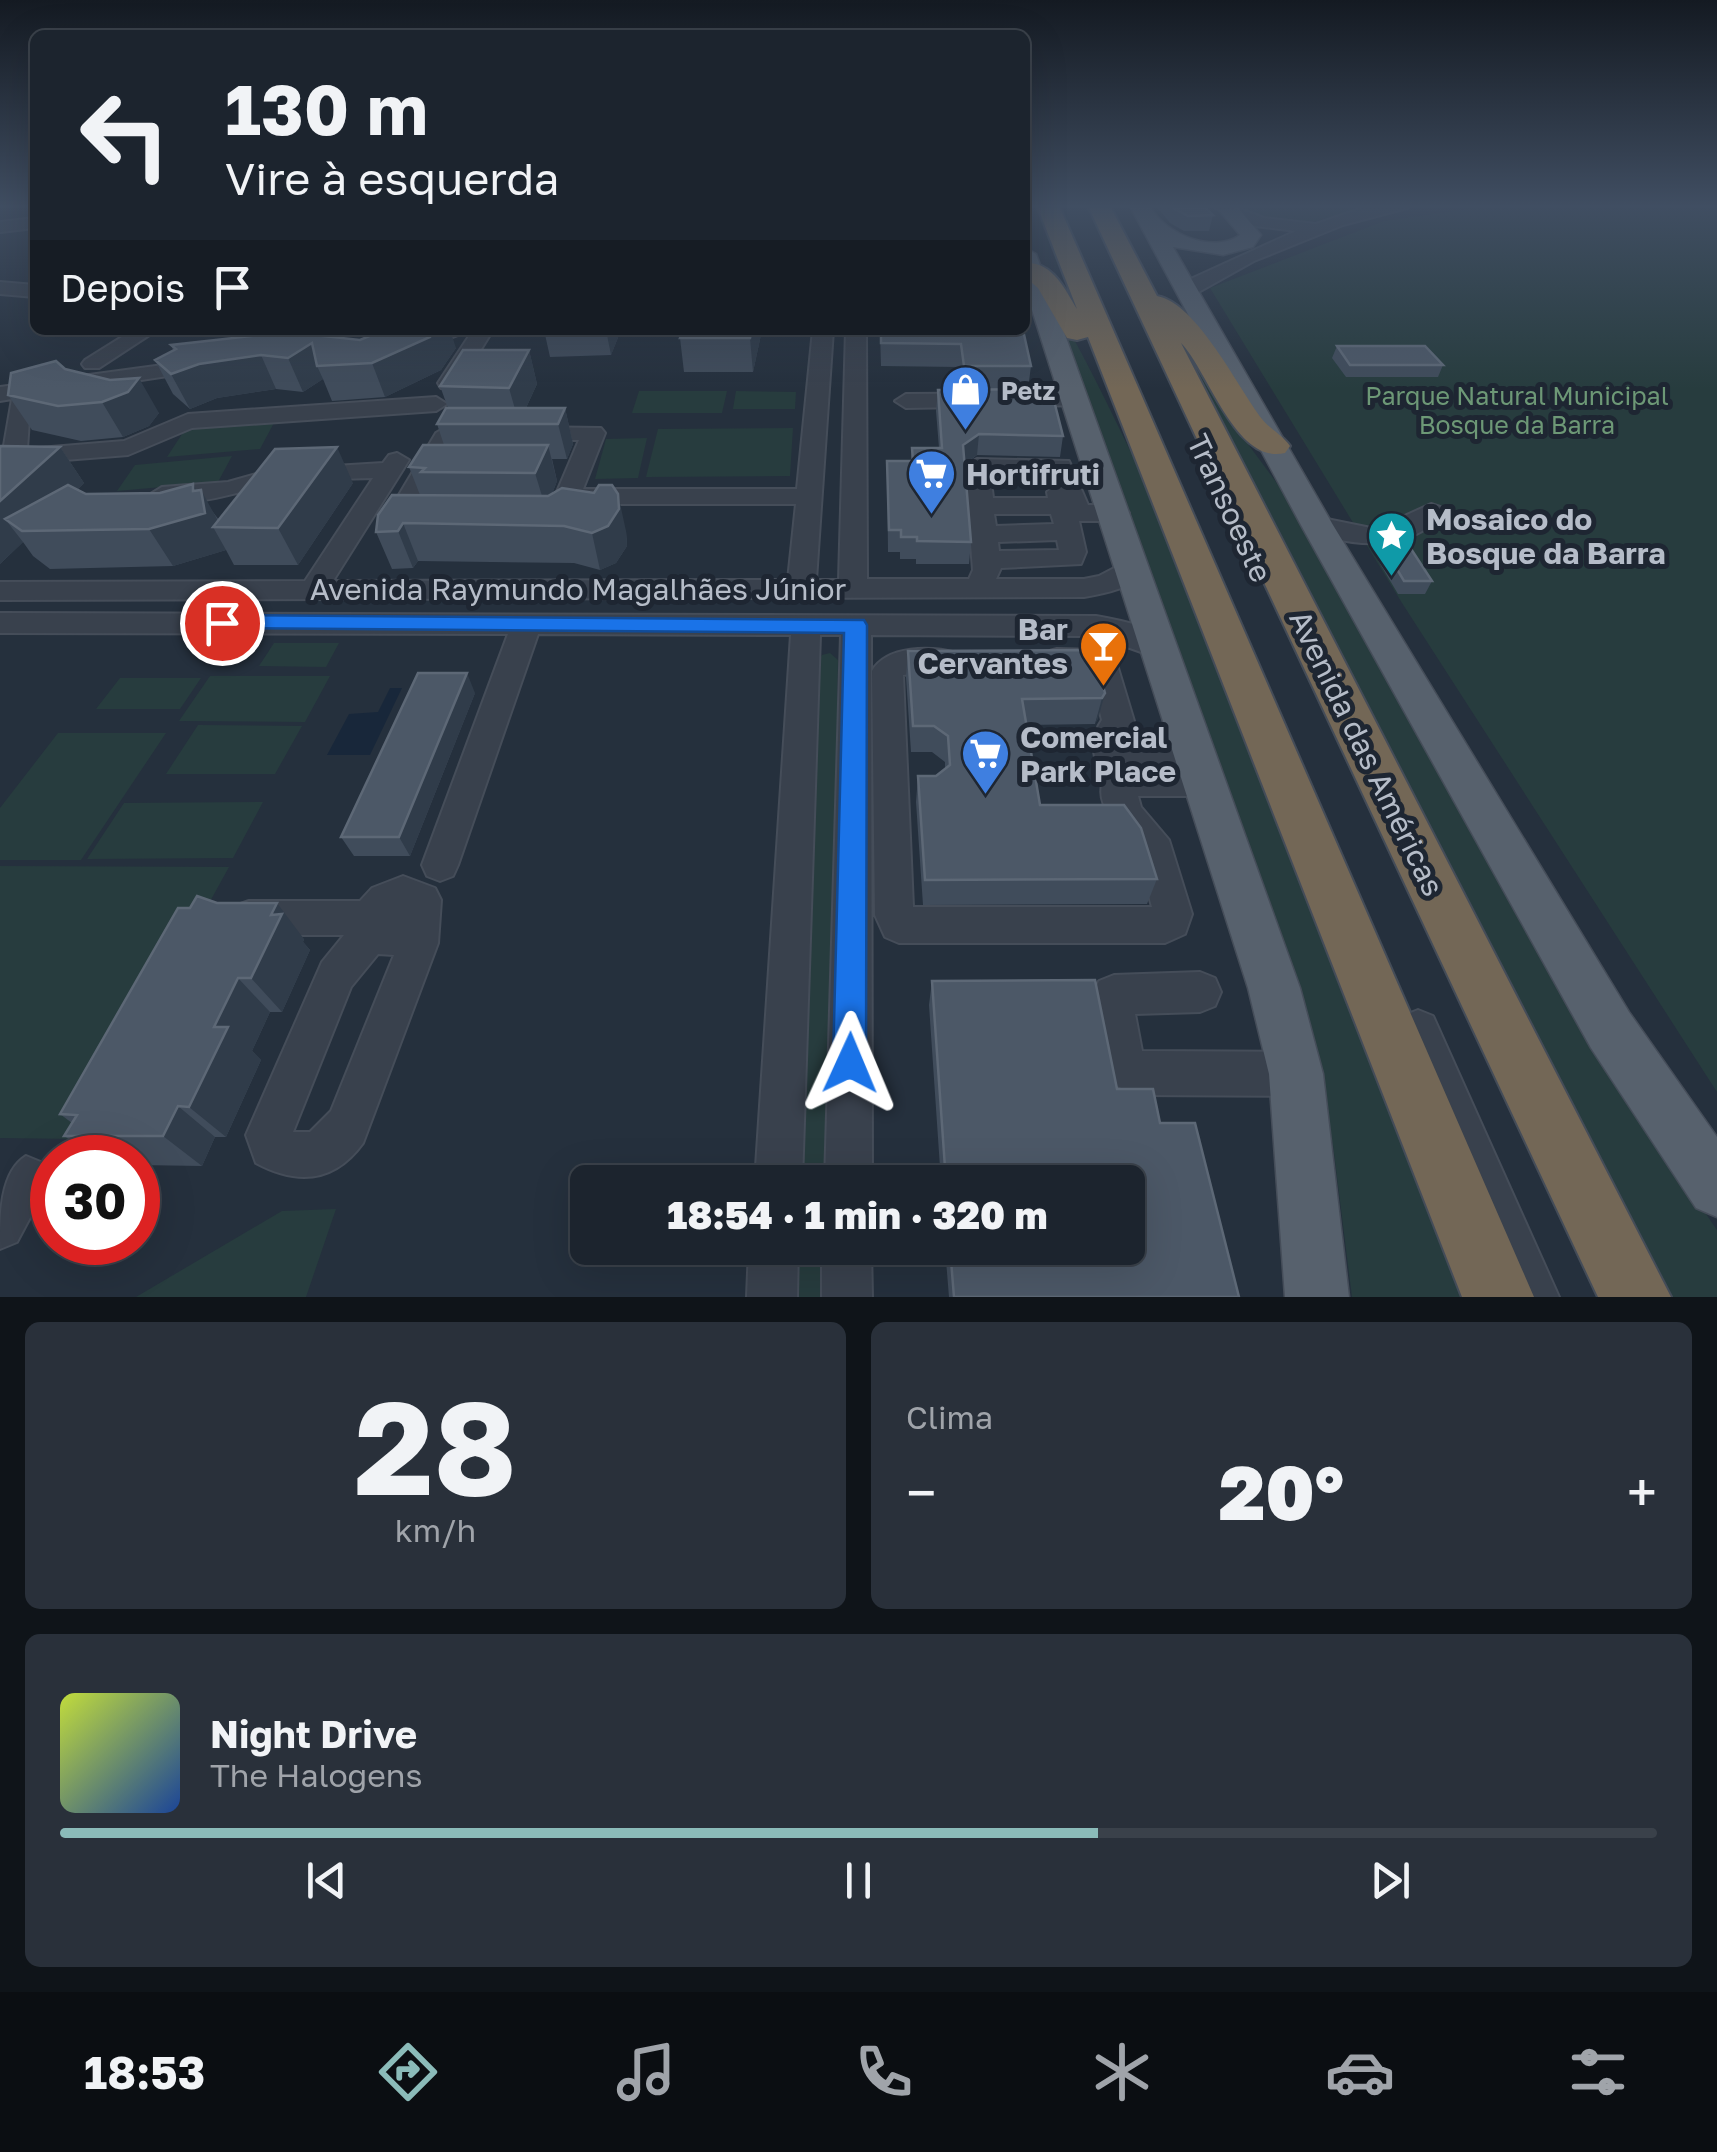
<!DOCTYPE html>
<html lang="pt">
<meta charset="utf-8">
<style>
body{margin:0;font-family:"Golos Text",sans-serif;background:#29303a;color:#f1f3f6;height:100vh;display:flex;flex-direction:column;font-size:38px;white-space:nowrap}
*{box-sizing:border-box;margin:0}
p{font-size:32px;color:#a0a4aa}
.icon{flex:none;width:55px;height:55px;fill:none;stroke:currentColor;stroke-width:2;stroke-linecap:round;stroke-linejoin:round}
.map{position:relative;height:1297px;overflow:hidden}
.panel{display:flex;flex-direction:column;gap:25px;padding:25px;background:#0f1419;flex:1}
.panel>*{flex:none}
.banner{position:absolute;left:30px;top:30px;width:1000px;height:305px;border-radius:15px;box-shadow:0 10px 40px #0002,0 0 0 2px #3a414a;background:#1c242e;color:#f1f3f6;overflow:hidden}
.speed{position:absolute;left:30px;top:1135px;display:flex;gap:20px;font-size:50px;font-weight:700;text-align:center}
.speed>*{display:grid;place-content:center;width:130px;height:130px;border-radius:50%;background:#1c242e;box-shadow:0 10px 40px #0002,0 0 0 2px #3a414a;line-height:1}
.speed .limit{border:15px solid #d22;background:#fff;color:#111}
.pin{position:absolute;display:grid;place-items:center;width:85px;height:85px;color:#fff;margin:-42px;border:5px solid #fff;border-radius:50%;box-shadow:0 2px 10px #0007}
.me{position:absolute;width:110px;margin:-55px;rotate:1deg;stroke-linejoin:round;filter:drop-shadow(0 0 8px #0008)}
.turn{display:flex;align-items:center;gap:35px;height:210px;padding:0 30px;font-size:45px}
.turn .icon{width:130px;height:130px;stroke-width:2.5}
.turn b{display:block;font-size:70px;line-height:85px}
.then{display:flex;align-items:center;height:95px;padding:0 30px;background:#0003;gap:20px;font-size:38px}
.big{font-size:75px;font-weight:800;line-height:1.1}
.panel .tile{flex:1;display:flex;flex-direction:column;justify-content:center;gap:15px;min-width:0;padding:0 35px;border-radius:15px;background:#29303a}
.panel .dial{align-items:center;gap:0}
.dial b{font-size:130px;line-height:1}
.song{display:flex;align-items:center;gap:30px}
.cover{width:120px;height:120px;border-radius:15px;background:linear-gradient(135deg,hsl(70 70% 55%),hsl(220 70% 35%))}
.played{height:10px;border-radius:5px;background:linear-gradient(90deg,#8bbbb9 65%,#3a414a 65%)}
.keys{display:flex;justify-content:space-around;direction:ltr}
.heat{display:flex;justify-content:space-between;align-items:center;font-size:55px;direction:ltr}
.panel .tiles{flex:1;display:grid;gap:25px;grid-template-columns:1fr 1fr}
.tile:last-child{grid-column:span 2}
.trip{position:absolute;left:570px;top:1165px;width:575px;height:100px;border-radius:15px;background:#1c242e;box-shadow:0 10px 40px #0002,0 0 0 2px #3a414a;font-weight:800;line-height:100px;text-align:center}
.tabs{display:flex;height:160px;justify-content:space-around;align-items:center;background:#0b0e12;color:#a0a4aa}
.tabs .icon{width:70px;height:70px}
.tabs .current{color:#8bbbb9}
.tabs b{font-size:45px;color:#f1f3f6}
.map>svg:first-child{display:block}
.green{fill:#273c3e}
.water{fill:#18273a}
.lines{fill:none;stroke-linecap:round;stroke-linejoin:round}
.minor-casing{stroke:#454d59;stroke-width:4}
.major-casing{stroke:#454d59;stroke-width:3}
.highway-casing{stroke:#444c58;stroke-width:4}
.minor{fill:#39414d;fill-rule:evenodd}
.major{fill:#57616d;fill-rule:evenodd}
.highway{fill:#736756;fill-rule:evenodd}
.wall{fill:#404c5b}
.shaded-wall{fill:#303c4a}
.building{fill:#4c5867;stroke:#5d6876;stroke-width:2.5}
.route{fill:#1a73e8;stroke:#114b97;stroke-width:2.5}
.labels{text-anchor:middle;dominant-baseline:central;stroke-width:10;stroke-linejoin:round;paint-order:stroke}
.far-poi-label{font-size:25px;font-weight:bold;fill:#b5bcc8;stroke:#1e2632;text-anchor:start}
.far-park-label{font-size:25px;fill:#6d9876;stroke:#1e2632}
.poi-label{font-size:30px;font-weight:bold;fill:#b5bcc8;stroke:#1e2632;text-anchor:start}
.street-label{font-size:30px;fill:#b5bcc8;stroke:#1e2632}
</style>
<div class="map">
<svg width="1717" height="1297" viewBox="0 0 1717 1297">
<rect width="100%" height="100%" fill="#25303d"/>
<path class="green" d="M1242,208H1366C1318,218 1290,238 1242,208Z
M1475,208H1717V1092L1402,603L1210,288L1384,221Z
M1163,316L1201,357L1245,440L1282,490L1675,1169L1717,1230V1297H1656Z
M1065,332H1070C1105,395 1133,460 1167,523L1475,1297H1352L1333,1145L1312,1056Z
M639,391H727L722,413H632Z
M736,391L796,392L795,409H733Z
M275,421L260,449L167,457L186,428Z
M793,428L790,476L646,477L658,429Z
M647,438L638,478L595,479L606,439Z
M232,456L218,482L117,491L135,465Z
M274,643H339L326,667L259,666Z
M830,653L838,660L829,1182H798L818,663L822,655Z
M210,676H330L305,722L179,721Z
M120,678H201L180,709H96Z
M198,725H199L302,726L275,774H166Z
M58,733H166L81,860H0V808Z
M263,802L233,858L87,859L124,803Z
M0,866L229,867L79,1139L0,1138Z
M336,1209L306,1297H136L282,1211Z
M795,1248H828L827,1297H793Z"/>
<path class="water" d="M390,688H402L370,755H327L349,714L378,712Z"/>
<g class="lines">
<defs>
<path id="minor" d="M1216,208H1237L1264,218L1316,224L1363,208H1407L1343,225L1254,261L1195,294H1181V286L1193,278L1296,231L1255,226Z
M35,218V228L0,232V222Z
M0,282L35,285V297L0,294Z
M133,330H157L99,368H85L82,364L85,360Z
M294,330H346L336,336L265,346L255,340L258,336Z
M416,330H467C453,340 413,347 399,337Z
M473,330H493L457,388H441L438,383Z
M813,330H833L816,580H839L846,330H866L867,579H969L973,570L965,466L977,459L1069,461L1088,505H1116L1129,513L1116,521H1079L1086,552L1081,564L1001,568L996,579H1084L1099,576L1124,563H1144L1148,569C1133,588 1107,593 1084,597L0,600V582L305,581L373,478C342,479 310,479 279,483C252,487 169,517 149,495L162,487L228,482L270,470L383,463L389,455L397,453L409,460L333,581L788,580L796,504H577L567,526L558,529L397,528L384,520L436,433L448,426L601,428L605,433L583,489H797ZM456,440H579L548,513L414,512ZM990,473H1051L1055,485L1047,492L1048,498H993ZM994,514H1051L1054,524L996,526ZM1057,540L1059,550L999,551L998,542Z
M200,360L207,362L210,366L207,370L36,396L30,405L27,449L124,441L188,414L436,397L447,404L436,411L192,428L128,455L14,464L2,457L12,399L0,401V387Z
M1076,393L1087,400L1084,405L906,408L895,401L906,394Z
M1431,504L1440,507L1444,512C1417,546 1371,548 1332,538C1321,535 1311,533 1304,525L1317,517L1376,529Z
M0,613L1096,616C1119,620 1163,628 1176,649L1172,656L1161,659L1096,636L871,635L872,1182H825L841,635H820L802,1182H755L791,635L538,634L458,865L453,876L440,881L427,876L422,865L508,634L0,633Z
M1057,649L1098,650L1115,658L1134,721L1126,734L1128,750L1199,749L1211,753L1216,762L1211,770L1222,782L1217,792L1205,796H1138L1141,807L1169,840L1192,914L1185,934L1165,943H899L885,937L875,915L872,671C887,645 931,646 957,653L961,661L957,669L903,675L913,907H1152C1147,889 1143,870 1136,852C1126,827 1088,808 1106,774C1090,762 1091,736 1102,720L1090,672L1046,668L1042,660L1046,652Z
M403,876L435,888L441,900L438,943L363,1143C334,1183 297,1185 256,1163L246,1135L322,962L344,935H249L235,930L230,918L235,906L249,901H360L372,888ZM378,954L394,955L331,1111L310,1132H293L351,987Z
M1200,972L1215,978L1221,992L1215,1006L1200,1012L1135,1014L1142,1051L1296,1052L1311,1059L1318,1074L1311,1089L1296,1096L1135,1095L1109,1082L1090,1000L1099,981L1114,975Z
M1418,1010L1433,1016L1559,1297H1508L1397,1031L1403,1016Z
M26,1156L43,1163L50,1180L17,1242L0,1249C0,1215 0,1172 26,1156Z
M749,1248H798L797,1297H747Z
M822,1248H871L872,1297H822Z"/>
<path id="major" d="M1131,208H1151C1166,234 1213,254 1240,235L1219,210L1238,208L1261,235L1253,247L1223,255L1173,247L1333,525L1629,1012L1717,1137V1217L1696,1208L1591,1048L1301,525Z
M1025,248L1036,254L1300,988L1323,1074L1349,1297H1285L1269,1074L1248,988L1025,288Z"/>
<path id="highway" d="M1038,208H1060L1534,1297H1462L1088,337L1077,340L1067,338L1038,288L1025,277V263C1052,261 1065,289 1077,309Z
M1089,208H1111L1157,296C1197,303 1238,388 1262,419C1270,429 1282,435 1290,446L1285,453C1236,465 1209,372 1181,343L1671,1297H1598Z"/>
</defs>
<use href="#minor" class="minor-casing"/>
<use href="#major" class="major-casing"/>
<use href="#highway" class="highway-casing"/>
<use href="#minor" class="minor"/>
<use href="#major" class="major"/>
<use href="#highway" class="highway"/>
</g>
<path class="wall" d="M1158,208H1206L1213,215L1209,231H1184L1170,223Z
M544,330H621L611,355L550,357Z
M762,330L753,372H684L680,338Z
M880,330H1023L1031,366L1028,389L1063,436L1060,457L977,455L965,464L971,542L969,564H916V559H900V552H888L887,461H911L912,448H939L936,411L938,390H962L959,367L881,366Z
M360,340L456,348L441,370L385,397L332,401L323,379L303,392L276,389L217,398L190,409L173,394L155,360L173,350L171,345Z
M1337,346L1443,365L1438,377H1346L1332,358Z
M529,350L537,384L526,408H565L573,444L567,459H552L557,481L552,494L626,531L627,546L616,563L600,570L574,563L418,561L413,568L392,569L376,532L420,495L409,467L444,445L437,424L448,408L440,386Z
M65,369L159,413L149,426L123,437L81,441L32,430L8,395Z
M60,447L84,483L77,490L86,494L197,491L219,520L353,483L298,565H234L226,550L173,566L50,569L33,556L23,542L0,564V448Z
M1376,534L1432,581L1425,594H1398L1370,547Z
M908,651L1105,693L1095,724L1026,725L1040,805L1157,879L1147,904L923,905L916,802L918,776H936L945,768V762L932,752H911L906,677Z
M475,693L410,856H354L341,837Z
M190,908L304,939L303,942L310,950L282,1012H270L252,1051L261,1060L226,1137H215L202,1166L138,1165V1158H98L64,1136L72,1123L60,1114Z
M932,981L1117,1089L1160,1123L1239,1297H949L945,1248H1128V1182H941L929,1005Z"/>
<path class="shaded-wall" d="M435,330H450L456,348L441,370L385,397L372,363Z
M606,330H621L611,355Z
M752,330H762L753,372L750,338Z
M312,343L317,366L323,379L303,392L288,358Z
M529,350L537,384L519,423L509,388Z
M261,355L276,389L217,398L190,409L171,374L199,364Z
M139,378L159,413L149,426L123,437L102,402Z
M565,408L573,444L567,459L558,424Z
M979,434L977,455L961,466L963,445Z
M548,445L557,481L546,509L535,473Z
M60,447L84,483L34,531L5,519L23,542L0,564V501Z
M337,447L353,483L298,565L278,528Z
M193,484L203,503L201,490L222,528L213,527L226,550L173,566L149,529L193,491Z
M618,494L626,531L627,546L616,563L600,570L592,533Z
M403,523L418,561L413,568L398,531Z
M467,673L475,693L410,856L399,837Z
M1105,693L1098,719L1095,724L1102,698Z
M277,903L304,939L303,942L310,950L282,1012L251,978L271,915Z
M238,978L270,1012L252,1051L261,1060L226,1137L189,1107L214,1027Z
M178,1106L215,1137L202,1166L163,1136Z"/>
<path class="building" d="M1173,208H1206L1213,215L1188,216Z
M384,330H435L430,337L372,363L317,366L312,343L288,358L261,355L199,364L171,374L155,360L176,349L171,345L286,332L360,340Z
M683,330H752L750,338H680Z
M881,330H1023L1031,366H964L961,344L881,343Z
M1337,346H1425L1443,365H1350Z
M463,350H529L509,388L440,386Z
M56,361L65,369L110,380L139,378L128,392L102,402L58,406L8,395L11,373Z
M1051,389L1063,436L979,434L963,445L971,542L917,541V537H901V530H889L887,461H913L912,448H942L938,390Z
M446,408H565L558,424H437Z
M423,445H548L535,473L421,472L425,468L409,467Z
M1,446L60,447L0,501V448Z
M337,447L278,528L213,527L275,449Z
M193,484V491L201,490L205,513L149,529L22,531L5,519L68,485L86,494L160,493Z
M599,485H612L618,494L619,509L608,526L592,533L564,526L403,523L398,531L376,532L378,515L392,495L548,496L562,488L594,493Z
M1400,532L1432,581H1404L1376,534Z
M1093,650L1105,693L1102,698L1022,699L1040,805H1124L1141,828L1157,879L925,880L918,776H936L950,765L948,736L934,726H913L908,651Z
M418,673H467L399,837H341Z
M197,896L217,903H277L271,915L282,914L251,978H238L214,1027H228L189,1107L178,1106L163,1136H64L77,1115L60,1114L178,908H190Z
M1095,980L1117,1089H1153L1160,1123H1195L1239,1297H954L950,1248H1128V1182H946L932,981Z"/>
<linearGradient id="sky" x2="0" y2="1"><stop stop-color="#141a22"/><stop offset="0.53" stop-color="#404e62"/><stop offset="1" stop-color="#404e62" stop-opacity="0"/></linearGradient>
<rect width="1717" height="389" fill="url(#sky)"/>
<path class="route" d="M222,615L864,620L867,625L866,1063L861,1075L850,1079L838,1075L833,1063L844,633L214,628L210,623Z"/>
<defs>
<symbol id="shop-pin" viewBox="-11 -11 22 30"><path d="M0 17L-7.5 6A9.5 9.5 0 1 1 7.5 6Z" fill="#3f7fe0" stroke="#1e2632"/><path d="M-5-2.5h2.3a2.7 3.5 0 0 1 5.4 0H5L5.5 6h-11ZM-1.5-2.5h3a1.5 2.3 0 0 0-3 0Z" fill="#fff"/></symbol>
<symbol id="supermarket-pin" viewBox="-11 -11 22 30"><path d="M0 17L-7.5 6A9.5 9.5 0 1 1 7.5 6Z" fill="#3f7fe0" stroke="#1e2632"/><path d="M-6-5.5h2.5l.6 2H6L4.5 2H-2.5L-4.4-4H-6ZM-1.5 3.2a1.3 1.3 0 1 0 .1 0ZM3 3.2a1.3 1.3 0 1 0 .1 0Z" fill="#fff"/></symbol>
<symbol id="sight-pin" viewBox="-11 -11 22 30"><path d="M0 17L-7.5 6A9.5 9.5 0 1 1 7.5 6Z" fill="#0f9aa8" stroke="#1e2632"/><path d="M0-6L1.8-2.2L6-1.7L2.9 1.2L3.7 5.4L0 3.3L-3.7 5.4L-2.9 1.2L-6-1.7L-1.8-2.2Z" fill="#fff"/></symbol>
<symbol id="bar-pin" viewBox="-11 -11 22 30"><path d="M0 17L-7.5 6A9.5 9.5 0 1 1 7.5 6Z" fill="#e8710a" stroke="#1e2632"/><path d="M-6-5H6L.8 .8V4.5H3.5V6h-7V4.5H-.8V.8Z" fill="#fff"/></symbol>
</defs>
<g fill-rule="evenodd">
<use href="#shop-pin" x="938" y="362" width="55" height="75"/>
<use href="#supermarket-pin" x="904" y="446" width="55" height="75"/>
<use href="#sight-pin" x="1364" y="508" width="55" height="75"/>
<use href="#bar-pin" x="1076" y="618" width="55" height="75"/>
<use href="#supermarket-pin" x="958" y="726" width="55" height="75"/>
</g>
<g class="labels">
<g class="far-poi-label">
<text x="1001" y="390">Petz</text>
</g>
<g class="far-park-label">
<text x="1517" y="395">Parque Natural Municipal<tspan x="1517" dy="29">Bosque da Barra</tspan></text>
</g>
<g class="poi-label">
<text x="966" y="474">Hortifruti</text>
<text x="1426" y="519">Mosaico do<tspan x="1426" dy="34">Bosque da Barra</tspan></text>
<text x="1068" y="629" text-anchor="end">Bar<tspan x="1068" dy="34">Cervantes</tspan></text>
<text x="1020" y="737">Comercial<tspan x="1020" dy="34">Park Place</tspan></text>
</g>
<g class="street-label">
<text transform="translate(1230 508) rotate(65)">Transoeste</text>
<text x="578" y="589">Avenida Raymundo Magalhães Júnior</text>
<text transform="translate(1367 753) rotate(64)">Avenida das Américas</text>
</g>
</g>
</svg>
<div class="speed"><div class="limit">30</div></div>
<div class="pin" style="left:222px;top:623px;background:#d93025"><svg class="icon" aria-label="arrive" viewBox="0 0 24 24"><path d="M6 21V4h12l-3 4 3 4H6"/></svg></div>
<svg class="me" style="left:850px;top:1063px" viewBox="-20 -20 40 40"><path d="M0-17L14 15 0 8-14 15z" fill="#1a73e8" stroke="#fff" stroke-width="4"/></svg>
<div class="trip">18:54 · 1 min · 320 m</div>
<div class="banner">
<div class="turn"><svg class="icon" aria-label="left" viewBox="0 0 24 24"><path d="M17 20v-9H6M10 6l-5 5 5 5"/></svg><div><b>130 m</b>Vire à esquerda</div></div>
<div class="then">Depois<svg class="icon" aria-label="arrive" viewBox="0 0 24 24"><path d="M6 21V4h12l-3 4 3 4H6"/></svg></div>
</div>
</div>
<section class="panel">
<div class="tiles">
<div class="tile dial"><b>28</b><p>km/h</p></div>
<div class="tile"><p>Clima</p>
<div class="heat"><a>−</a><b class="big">20°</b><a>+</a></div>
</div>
<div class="tile">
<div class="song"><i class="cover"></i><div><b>Night Drive</b><p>The Halogens</p></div></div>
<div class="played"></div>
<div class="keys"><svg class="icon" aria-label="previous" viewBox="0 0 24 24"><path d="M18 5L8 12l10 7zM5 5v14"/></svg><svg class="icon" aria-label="pause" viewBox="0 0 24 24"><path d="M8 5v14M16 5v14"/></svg><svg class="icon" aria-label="next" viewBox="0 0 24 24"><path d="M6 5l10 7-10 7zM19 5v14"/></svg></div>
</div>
</div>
</section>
<nav class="tabs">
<b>18:53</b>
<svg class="icon current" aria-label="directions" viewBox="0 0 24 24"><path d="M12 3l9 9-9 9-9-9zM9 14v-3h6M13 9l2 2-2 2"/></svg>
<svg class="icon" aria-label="music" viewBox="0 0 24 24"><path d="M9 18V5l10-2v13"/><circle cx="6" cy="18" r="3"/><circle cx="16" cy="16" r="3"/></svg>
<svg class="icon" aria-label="phone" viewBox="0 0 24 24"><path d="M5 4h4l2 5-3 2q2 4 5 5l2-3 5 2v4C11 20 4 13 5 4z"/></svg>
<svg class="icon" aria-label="climate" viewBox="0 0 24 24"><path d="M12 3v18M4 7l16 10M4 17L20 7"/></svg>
<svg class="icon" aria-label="car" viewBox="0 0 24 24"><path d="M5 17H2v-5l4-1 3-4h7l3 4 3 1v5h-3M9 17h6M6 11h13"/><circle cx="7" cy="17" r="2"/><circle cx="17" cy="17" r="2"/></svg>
<svg class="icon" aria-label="filters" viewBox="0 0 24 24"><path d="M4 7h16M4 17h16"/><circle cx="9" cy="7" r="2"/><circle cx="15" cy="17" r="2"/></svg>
</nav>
